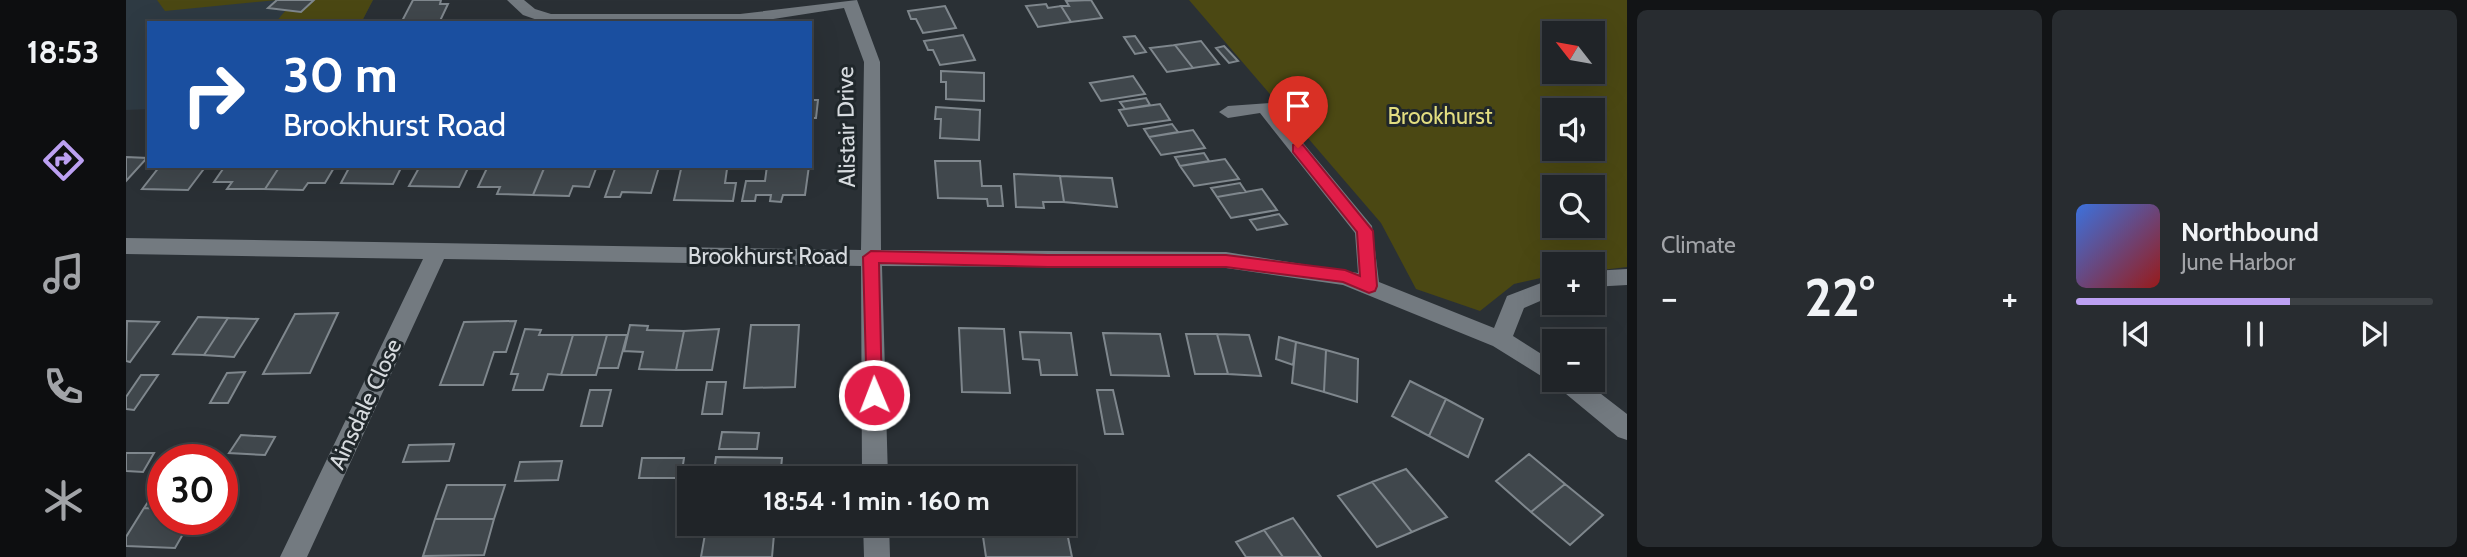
<!DOCTYPE html>
<meta charset="utf-8">
<style>
body{margin:0;font-family:Cabin,sans-serif;background:#282c30;color:#f1f3f6;height:100vh;display:flex;flex-direction:column;font-size:26px;white-space:nowrap}
*{box-sizing:border-box;margin:0}
p{font-size:23px;color:#a2a4a8}
.icon{flex:none;width:38px;height:38px;fill:none;stroke:currentColor;stroke-width:2;stroke-linecap:round;stroke-linejoin:round}
.map{position:relative;flex:1;overflow:hidden}
.details{display:flex;flex-direction:column;gap:10px;padding:10px;background:#121416;width:840px}
.details>*{flex:none}
.guide{position:absolute;left:21px;top:21px;width:665px;height:147px;border-radius:0px;box-shadow:0 7px 28px #0002,0 0 0 2px #3d4145;background:#1a4fa0;color:#fff;overflow:hidden}
.needle{width:46px;rotate:301deg}
.tools{position:absolute;left:1416px;top:21px;display:grid;gap:14px}
.tools a{display:grid;place-items:center;width:63px;height:63px;border-radius:0px;background:#202428;box-shadow:0 7px 28px #0002,0 0 0 2px #3d4145;font-size:35px}
.speed{position:absolute;left:21px;top:444px;display:flex;gap:14px;font-size:35px;font-weight:700;text-align:center}
.speed>*{display:grid;place-content:center;width:91px;height:91px;border-radius:50%;background:#202428;box-shadow:0 7px 28px #0002,0 0 0 2px #3d4145;line-height:1}
.speed .limit{border:10px solid #d22;background:#fff;color:#111}
.pin{position:absolute;display:grid;place-items:center;width:60px;height:60px;color:#fff;margin:-72px -30px;border-radius:50% 50% 50% 0;rotate:-45deg;box-shadow:0 0 7px #0007}
.pin .icon{rotate:45deg}
.me{position:absolute;width:77px;margin:-38px;rotate:359deg;stroke-linejoin:round;filter:drop-shadow(0 0 5px #0008)}
.turn{display:flex;align-items:center;gap:24px;height:147px;padding:0 21px;font-size:32px}
.turn .icon{width:91px;height:91px;stroke-width:2.5}
.turn b{display:block;font-size:49px;line-height:60px}
.big{font-size:52px;font-weight:700;line-height:1.1}
.details .widget{flex:1;display:flex;flex-direction:column;justify-content:center;gap:10px;min-width:0;padding:0 24px;border-radius:10px;background:#282c30}
.song{display:flex;align-items:center;gap:21px}
.cover{width:84px;height:84px;border-radius:10px;background:linear-gradient(135deg,hsl(220 70% 55%),hsl(0 70% 35%))}
.played{height:7px;border-radius:4px;background:linear-gradient(90deg,#bca0f2 60%,#3d4145 60%)}
.keys{display:flex;justify-content:space-around;direction:ltr}
.heat{display:flex;justify-content:space-between;align-items:center;font-size:38px;direction:ltr}
.details .tiles{flex:1;display:grid;gap:10px;grid-template-columns:repeat(2,1fr)}
.trip{position:absolute;left:551px;top:466px;width:399px;height:70px;border-radius:0px;background:#202428;box-shadow:0 7px 28px #0002,0 0 0 2px #3d4145;font-weight:700;line-height:70px;text-align:center}
main{display:flex;flex:1;min-height:0}
.tab-bar{display:flex;flex-direction:column;width:126px;justify-content:space-around;align-items:center;background:#0d0e10;color:#a2a4a8}
.tab-bar .icon{width:49px;height:49px}
.tab-bar .selected{color:#bca0f2}
.tab-bar b{font-size:32px;color:#f1f3f6}
.map>svg:first-child{display:block}
.built{fill:#2e3a43}
.green{fill:#4b4813;fill-rule:evenodd}
.building{fill:#40474c;stroke:#7f878d;stroke-width:2}
.lines{fill:none;stroke-linecap:round;stroke-linejoin:round}
.street{fill:#737a80;fill-rule:evenodd}
.route{fill:#e11d48;stroke:#92132f;stroke-width:2}
.labels{text-anchor:middle;dominant-baseline:central;stroke-width:6;stroke-linejoin:round;paint-order:stroke}
.park-label{font-size:23px;fill:#e2dd80;stroke:#20272b}
.street-label{font-size:23px;fill:#d7dbdf;stroke:#20272b}
</style>
<main>
<nav class="tab-bar">
<b>18:53</b>
<svg class="icon selected" aria-label="directions" viewBox="0 0 24 24"><path d="M12 3l9 9-9 9-9-9zM9 14v-3h6M13 9l2 2-2 2"/></svg>
<svg class="icon" aria-label="music" viewBox="0 0 24 24"><path d="M9 18V5l10-2v13"/><circle cx="6" cy="18" r="3"/><circle cx="16" cy="16" r="3"/></svg>
<svg class="icon" aria-label="phone" viewBox="0 0 24 24"><path d="M5 4h4l2 5-3 2q2 4 5 5l2-3 5 2v4C11 20 4 13 5 4z"/></svg>
<svg class="icon" aria-label="climate" viewBox="0 0 24 24"><path d="M12 3v18M4 7l16 10M4 17L20 7"/></svg>
</nav>
<div class="map">
<svg width="1501" height="557" viewBox="0 0 1501 557">
<rect width="100%" height="100%" fill="#2a3035"/>
<path class="built" d="M0,0H247L235,23H23V109L0,110Z"/>
<path class="green" d="M31,0H151L39,11Z
M188,0H247L235,23H149L160,10L175,12Z
M1063,0H1501V267L1467,271L1466,264H1428V275L1388,284L1354,311L1290,289L1255,223ZM1428,33H1466V72H1428ZM1428,110H1466V149H1428ZM1428,187H1466V226H1428Z"/>
<path class="building" d="M151,0H188L175,12L142,8Z
M287,0H315L314,4H322L313,23H275Z
M965,0L976,18L945,22L935,6H943L940,1Z
M920,4L922,8L935,6L945,22L912,27L900,6Z
M819,6L830,28L797,33L790,19H785L782,11Z
M837,35L849,60L814,65L807,50H802L798,41Z
M1009,36L1020,52L1009,54L998,37Z
M1075,41L1093,64L1067,68L1049,45Z
M1049,45L1067,68L1041,72L1024,48Z
M1098,46L1112,61L1103,63L1090,48Z
M815,71L858,73V101L820,99V82H815Z
M1007,76L1019,94L975,101L964,83Z
M1020,98L1024,105L999,109L994,102Z
M684,100H692L690,118H684Z
M1034,104L1044,120L1002,126L993,110Z
M810,107L854,110L853,140L814,138L815,119H809Z
M1046,124L1052,132L1023,137L1018,129Z
M1067,130L1079,148L1035,155L1023,137Z
M1078,153L1083,161L1054,166L1049,157Z
M0,157L21,158L0,181Z
M1099,159L1113,179L1068,186L1054,166Z
M809,161H854L856,186H875L877,206H862L861,199L812,198Z
M34,166H80L62,190L16,189Z
M99,166H154L139,189H101L106,182H88Z
M154,166H209L199,183H182L177,190L139,189Z
M224,166H276L267,184L215,183Z
M294,166H343L333,187L283,186Z
M362,166H419L407,195L371,194L374,187H352Z
M419,166H471L463,187L447,186L443,196L407,195Z
M490,166L533,167L525,193L496,192L494,197H479Z
M641,166H683L679,195H657L655,202L644,201L645,195H630L629,201H616L620,181H639Z
M555,169H601L599,183H610L607,201L548,200Z
M888,174L934,176L938,202H917L918,208L890,207Z
M934,176L986,178L991,207L938,202Z
M1114,183L1120,192L1091,197L1085,188Z
M1136,189L1151,210L1105,218L1091,197Z
M1153,214L1161,224L1131,230L1124,220Z
M212,313L184,373L137,374L169,314Z
M72,317L102,318L78,355L47,354Z
M102,318L132,319L108,357L78,355Z
M1,321L33,322L4,362L0,361Z
M390,321L380,352H368L357,385H314L338,322Z
M504,325L522,326L521,330L558,331L550,370L513,369L517,352L498,351Z
M625,325H673L669,387L618,388Z
M833,328L878,329L884,393L836,392Z
M399,329L415,330L413,335H447L435,375L422,374L417,390H387L392,374H385Z
M593,329L586,370H550L558,331Z
M894,332L945,333L951,375H915L913,360L897,359Z
M977,333L1034,334L1043,376L985,375Z
M1060,334H1091L1102,374H1069Z
M1091,334L1123,335L1135,376L1102,374Z
M447,335H481L470,375H435Z
M481,335H501L492,368H472Z
M1153,337L1170,342L1167,365L1150,359Z
M1170,342L1200,350L1198,392L1166,383Z
M1200,350L1232,359L1231,402L1198,392Z
M119,372L102,403H84L101,373Z
M15,375H32L8,410L0,409V397Z
M1284,381L1320,399L1303,436L1266,416Z
M581,382H600L596,414H576Z
M464,390H485L476,426H455Z
M971,390H987L997,434H979Z
M1320,399L1357,419L1342,457L1303,436Z
M596,432L633,433L631,449H593Z
M115,435L149,437L139,455L103,453Z
M328,444L323,461L277,462L283,445Z
M0,453H28L17,472L0,471Z
M1403,454L1439,484L1405,512L1370,481Z
M590,457L656,458L654,478H587Z
M516,458H558L555,478H513Z
M436,461L432,480L389,481L394,462Z
M1280,469L1321,517L1286,532L1246,482Z
M851,474H886V478H852Z
M37,479V509L18,508Z
M1246,482L1286,532L1251,547L1212,496Z
M1439,484L1477,515L1444,545L1405,512Z
M321,485H379L368,519H309Z
M18,508L37,509V520H65L49,548L0,546V537Z
M938,518L946,557H860L855,523H938Z
M1167,518L1195,557H1157L1138,530Z
M309,519H368L358,555L297,556Z
M581,523H649L646,557H575Z
M1138,530L1157,557H1120L1110,542Z"/>
<g class="lines">
<path class="street" d="M381,0H398L409,9L425,14H614L731,0L754,62L755,250L1100,252L1232,273L1229,233L1134,113L1102,118L1093,112L1102,106L1144,103L1246,226L1253,282L1368,328L1381,296L1428,278V295L1398,308L1387,336L1428,362V380H1457L1501,414V440L1492,437L1428,384L1367,346L1217,285L1100,268L756,266L762,478H736L735,266L318,259L181,557H154L297,259L0,254V238L735,250L738,62L718,8L621,23H420L397,15Z
M1501,269V285L1466,287V271Z
M737,523H763L764,557H738Z"/>
</g>
<path class="route" d="M1172,143L1177,145L1247,231L1251,286L1249,291L1243,293L1217,282L1100,267H922L753,263L756,395L754,400H741L737,257L745,251L922,255H1100L1219,270L1234,276L1231,232L1167,152V145Z"/>
<g class="labels">
<g class="park-label">
<text x="1314" y="116">Brookhurst</text>
</g>
<g class="street-label">
<text transform="translate(720 127) rotate(-91)">Alistair Drive</text>
<text x="642" y="256">Brookhurst Road</text>
<text transform="translate(239 404) rotate(-65)">Ainsdale Close</text>
</g>
</g>
</svg>
<div class="tools">
<a><svg class="needle" viewBox="-14 -14 28 28"><path d="M0-13l5 13h-10z" fill="#e53935"/><path d="M0 13l5-13h-10z" fill="#a2a4a8"/></svg></a>
<a><svg class="icon" aria-label="sound" viewBox="0 0 24 24"><path d="M4 9h4l5-4v14l-5-4H4zM17 9q2 3 0 6"/></svg></a>
<a><svg class="icon" aria-label="search" viewBox="0 0 24 24"><circle cx="10" cy="10" r="6"/><path d="M15 15l6 6"/></svg></a>
<a>+</a>
<a>−</a>
</div>
<div class="speed"><div class="limit">30</div></div>
<div class="pin" style="left:1172px;top:148px;background:#d93025"><svg class="icon" aria-label="arrive" viewBox="0 0 24 24"><path d="M6 21V4h12l-3 4 3 4H6"/></svg></div>
<svg class="me" style="left:748px;top:395px" viewBox="-20 -20 40 40"><circle r="17" fill="#e11d48" stroke="#fff" stroke-width="3"/><path d="M0-11L8 9 0 5-8 9z" fill="#fff"/></svg>
<div class="trip">18:54 · 1 min · 160 m</div>
<div class="guide">
<div class="turn"><svg class="icon" aria-label="right" viewBox="0 0 24 24"><path d="M7 20v-9h11M14 6l5 5-5 5"/></svg><div><b>30 m</b>Brookhurst Road</div></div>
</div>
</div>
<section class="details">
<div class="tiles">
<div class="widget"><p>Climate</p>
<div class="heat"><a>−</a><b class="big">22°</b><a>+</a></div>
</div>
<div class="widget">
<div class="song"><i class="cover"></i><div><b>Northbound</b><p>June Harbor</p></div></div>
<div class="played"></div>
<div class="keys"><svg class="icon" aria-label="previous" viewBox="0 0 24 24"><path d="M18 5L8 12l10 7zM5 5v14"/></svg><svg class="icon" aria-label="pause" viewBox="0 0 24 24"><path d="M8 5v14M16 5v14"/></svg><svg class="icon" aria-label="next" viewBox="0 0 24 24"><path d="M6 5l10 7-10 7zM19 5v14"/></svg></div>
</div>
</div>
</section>
</main>
